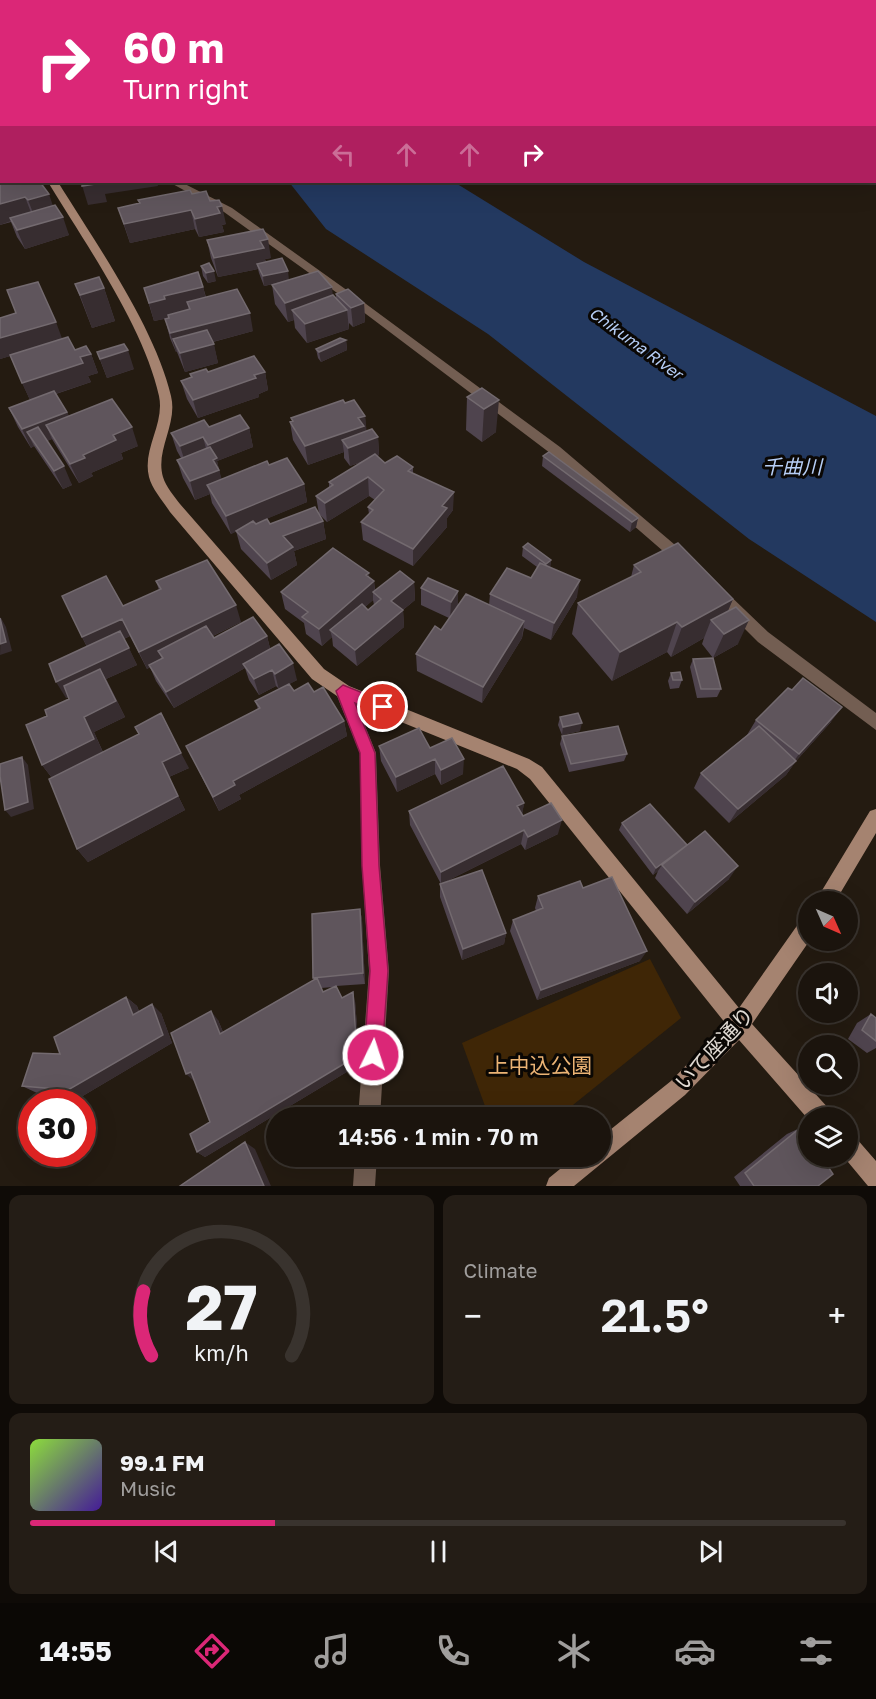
<!DOCTYPE html>
<meta charset="utf-8">
<style>
body{margin:0;font-family:"Golos Text","Noto Sans JP",sans-serif;background:#241d16;color:#f1f3f6;height:100vh;display:flex;flex-direction:column;font-size:22px;white-space:nowrap}
*{box-sizing:border-box;margin:0}
p{font-size:20px;color:#a09e9d}
.icon{flex:none;width:33px;height:33px;fill:none;stroke:currentColor;stroke-width:2;stroke-linecap:round;stroke-linejoin:round}
.map{position:relative;height:1186px;overflow:hidden}
.panel{display:flex;flex-direction:column;gap:9px;padding:9px;background:#0f0b07;flex:1}
.panel>*{flex:none}
.top-card{position:absolute;left:0px;top:0px;width:876px;height:183px;box-shadow:0 6px 24px #0002,0 0 0 2px #39332e;background:#db2777;color:#fff;overflow:hidden}
.needle{width:39px;rotate:135deg}
.fabs{position:absolute;left:798px;top:891px;display:grid;gap:12px}
.fabs a{display:grid;place-items:center;width:60px;height:60px;border-radius:50%;background:#1b140d;box-shadow:0 6px 24px #0002,0 0 0 2px #39332e;font-size:30px}
.speed{position:absolute;left:18px;top:1089px;display:flex;gap:12px;font-size:30px;font-weight:700;text-align:center}
.speed>*{display:grid;place-content:center;width:78px;height:78px;border-radius:50%;background:#1b140d;box-shadow:0 6px 24px #0002,0 0 0 2px #39332e;line-height:1}
.speed .limit{border:9px solid #d22;background:#fff;color:#111}
.pin{position:absolute;display:grid;place-items:center;width:51px;height:51px;color:#fff;margin:-26px;border:3px solid #fff;border-radius:50%;box-shadow:0 2px 6px #0007}
.me{position:absolute;width:66px;margin:-33px;rotate:4deg;stroke-linejoin:round;filter:drop-shadow(0 0 4px #0008)}
.turn{display:flex;align-items:center;gap:21px;height:126px;padding:0 24px;font-size:27px}
.turn .icon{width:78px;height:78px;stroke-width:2.5}
.turn b{display:block;font-size:42px;line-height:51px}
.lanes{display:flex;align-items:center;height:57px;padding:0 24px;background:#0003;justify-content:center;gap:30px;direction:ltr}
.lanes .off{opacity:.35}
.big{font-size:45px;font-weight:600;line-height:1.1}
.panel .widget{flex:1;display:flex;flex-direction:column;justify-content:center;gap:9px;min-width:0;padding:0 21px;border-radius:12px;background:#241d16}
.panel .dial{align-items:center;gap:0}
.dial svg{height:156px;overflow:visible;fill:none;stroke:#39332e;stroke-width:7;stroke-linecap:round;text-anchor:middle}
.dial text{fill:#f1f3f6;stroke:none}
.song{display:flex;align-items:center;gap:18px}
.cover{width:72px;height:72px;border-radius:9px;background:linear-gradient(135deg,hsl(90 70% 55%),hsl(260 70% 35%))}
.played{height:6px;border-radius:3px;background:linear-gradient(90deg,#db2777 30%,#39332e 30%)}
.keys{display:flex;justify-content:space-around;direction:ltr}
.heat{display:flex;justify-content:space-between;align-items:center;font-size:33px;direction:ltr}
.panel .tiles{flex:1;display:grid;gap:9px;grid-template-columns:1fr 1fr}
.widget:last-child{grid-column:span 2}
.trip{position:absolute;left:266px;top:1107px;width:345px;height:60px;border-radius:30px;background:#1b140d;box-shadow:0 6px 24px #0002,0 0 0 2px #39332e;font-weight:600;line-height:60px;text-align:center}
.tab-bar{display:flex;height:96px;justify-content:space-around;align-items:center;background:#0b0805;color:#a09e9d}
.tab-bar .icon{width:42px;height:42px}
.tab-bar .current{color:#db2777}
.tab-bar b{font-size:27px;color:#f1f3f6}
.map>svg:first-child{display:block}
.green{fill:#3f2606}
.water{fill:#233960}
.lines{fill:none;stroke-linecap:round;stroke-linejoin:round}
.river{fill:#233960;fill-rule:evenodd}
.street{fill:#735e52;fill-rule:evenodd}
.secondary{fill:#a58370;fill-rule:evenodd}
.wall{fill:#4f444e;fill-rule:evenodd}
.shaded-wall{fill:#372d30}
.building{fill:#5f555c;stroke:#736a6f;stroke-width:1.5}
.route{fill:#db2777;stroke:#8e194d;stroke-width:1.5}
.labels{text-anchor:middle;dominant-baseline:central;stroke-width:6;stroke-linejoin:round;paint-order:stroke}
.far-water-label{font-size:16px;font-style:italic;fill:#b6cef6;stroke:#0a0704}
.water-label{font-size:20px;font-style:italic;fill:#b6cef6;stroke:#0a0704}
.near-street-label{font-size:21px;fill:#e1dbd4;stroke:#0a0704}
.near-park-label{font-size:21px;fill:#ebb374;stroke:#0a0704}
</style>
<div class="map">
<svg width="876" height="1186" viewBox="0 0 876 1186">
<rect width="100%" height="100%" fill="#241b11"/>
<path class="green" d="M650,959L681,1018L558,1117H489L462,1043Z"/>
<path class="water" d="M289,182H454L584,262L876,416V622L749,539L488,334L326,229Z"/>
<g class="lines">
<path class="river" d="M0,124H2V150H0Z"/>
<path class="street" d="M0,106L2,107V113L0,112Z
M169,182H181L232,208L362,301L560,447L688,556L690,560L688,564H678L550,453L354,305L224,212Z
M716,585L721,587L768,632L876,713V730L758,642L711,595L709,591L711,587Z
M343,684L349,686L376,753L380,865L389,971L380,1118H358L369,971L362,865L360,753L335,691L337,686Z
M355,1156H377L375,1186H353Z"/>
<path class="secondary" d="M48,182H58C95,242 155,327 171,396C178,424 155,450 163,477C166,487 174,496 180,504L324,669L349,686L529,759L542,767L739,1008L801,920L808,918L810,940L752,1024L830,1110L833,1118L808,1119L739,1040L685,1095L574,1186H546L549,1178L576,1156H600V1138L671,1081L726,1024L530,779L517,769L337,696L312,679L170,512C163,501 152,489 149,477C142,449 165,424 159,396C144,327 85,243 48,182Z
M876,809V833L835,902H815L870,811Z
M848,1135L856,1138L876,1161V1186H868L843,1156H848Z"/>
</g>
<path class="wall" d="M863,0H876V5L874,4V2H867Z
M0,182L53,205L69,235L25,249L17,237L11,222L0,225Z
M192,194L210,201L226,224L222,225L224,232L199,237L195,229L130,243L118,208Z
M207,240L271,258L265,259L266,262L289,280L332,287V295L336,298V294L364,303L365,322L353,327L349,323V329L307,343L295,328L294,320L288,322L275,304L272,285L283,282L264,286L259,273L258,269L218,277L211,258Z
M201,266L216,281L208,283L203,276Z
M75,284L104,288L115,321L92,328Z
M203,287L206,297L253,331L213,342L218,363L185,372L177,352H176L170,338L165,319L168,318L154,321L144,288Z
M0,317L62,339L75,350L91,354L98,373L88,376L91,382L56,394L69,416L138,446L121,453L123,459L91,473L93,476L79,483L52,439L47,441L72,485L63,489L34,446L31,448L18,427L9,408L30,400L10,356L0,359Z
M346,340L347,350L321,362L318,358L316,349Z
M97,352L134,369L107,378Z
M208,372H265L268,390L259,394V397L198,418L187,399L181,381L191,377L190,374Z
M482,388L496,432L482,442L466,430L467,397Z
M345,403L365,416L366,431L378,437L379,455L377,456L385,463L413,467V473L453,510L447,518V527L413,566L363,540L361,522L369,514L368,507L375,500L369,496L327,522L319,514L316,496L329,488V482L362,462L350,466L344,458V452L308,465L293,440L290,422L292,421L291,418Z
M209,427L249,428L253,447L217,461L221,479L269,465L304,484L307,502L256,523V524H270L323,521L326,539L294,551L297,565L271,580L241,549L236,531L231,534L212,503L210,494L195,500L183,478L177,460L181,458L177,451L171,433Z
M543,456L638,518L636,527L630,532L542,466Z
M523,547L551,560L550,567L577,597L551,640L524,628L522,638L482,703L417,671L416,654L441,630L449,618L421,605V588L458,591V606L489,605L490,594L531,578L537,567L522,556Z
M634,565L733,599L728,611L738,644L713,658L702,644L704,638L671,657L667,652L612,681L572,634L578,603L631,577Z
M370,578L374,581L375,590L414,582L415,600L403,610L404,627L357,666L333,646L332,637L322,646L306,634L304,623L285,609L281,592ZM373,600L374,605L368,610L365,607Z
M156,581L241,622L213,636L214,638L267,636L270,648L297,680L289,684L294,691L314,692L344,721L347,736L239,795L241,799L219,811L186,746L258,709L255,701L279,689L276,686L259,695L249,680L245,668L174,708L156,681L150,667L147,669L130,636L124,639L137,665L106,679L125,717L94,732L103,752L189,768L169,777L185,810L88,862L77,849L52,778L42,765L47,716L69,699V697L66,698L87,647L82,637L123,606L159,590Z
M693,659L721,689L717,697L697,698L690,667Z
M671,673L682,680L679,688L670,689L668,681Z
M560,717L580,731L562,735L558,725Z
M756,720L831,722L796,761L786,775L729,823L694,788L701,773L747,735Z
M562,736L627,754L624,761L569,772L560,744Z
M379,746L430,748L463,774L441,785L435,774L397,792L381,761Z
M524,803L522,814L523,816L558,834L525,850L521,844L441,884L410,825L409,811Z
M622,823L687,845L729,879L687,914L655,878L658,871L653,875L619,830Z
M440,884L506,933L504,944L462,960L440,897Z
M583,888L640,961L537,1000L510,931L513,920L536,911L535,908L538,896Z
M360,909L362,920L365,984L336,986L342,998L355,1001L360,1064L205,1157L197,1152L210,1122L218,1020L223,1032L314,980L313,978ZM334,987L323,992L321,988Z
M126,997L137,1006L139,1011L161,1013L172,1043L81,1097L37,1093L22,1086Z
M871,1014L876,1018V1048L867,1053L848,1039L857,1023Z
M800,1128L818,1186H740L734,1177L787,1134Z"/>
<path class="shaded-wall" d="M81,182H157L158,186L105,194L107,202L88,205Z
M49,194L55,212L35,218L28,200Z
M25,197L32,215L10,218L11,221L0,225V204Z
M222,206L226,224L222,225L224,232L199,237L195,219L217,207Z
M191,210L195,229L130,243L124,224Z
M63,217L69,235L25,249L17,230Z
M268,239L271,258L265,259L267,267L257,264L258,269L218,277L214,258L260,241Z
M214,271L216,281L208,283L206,273Z
M288,271L289,280L264,286L263,276Z
M203,287L208,306L187,302L189,310L170,318L154,321L149,303L164,296Z
M332,287L334,306L292,310L294,320L288,322L285,303Z
M104,288L115,321L92,328L80,295Z
M364,303L365,322L353,327L351,308Z
M347,310L349,329L307,343L305,324Z
M250,313L253,331L179,351L173,339L177,352H176L170,333Z
M56,322L63,341L0,359V338Z
M346,340L347,350L321,362L319,352Z
M214,344L218,363L185,372L180,353Z
M128,350L134,369L107,378L100,359Z
M91,354L98,373L88,376L91,382L31,402L22,383L80,357Z
M265,372L268,390L259,394V397L198,418L193,400Z
M499,400L496,432L482,442L484,409Z
M67,412L75,430L46,425L52,439L37,445L27,432L34,446L31,448L22,429Z
M365,416L367,434L378,437L379,455L350,466L348,448L342,440L344,452L308,465L305,446L358,418Z
M132,427L138,446L121,453L123,459L91,473L93,476L79,483L70,464L83,455L113,435Z
M249,428L253,447L217,461L224,489L207,485L210,494L195,500L190,481L213,463L208,445Z
M203,437L208,456L186,465L180,446Z
M64,466L72,485L63,489L54,471Z
M368,477L369,496L327,522L325,503Z
M304,484L307,502L231,534L226,516Z
M454,492L453,510L447,518V527L413,566V549L442,506Z
M638,518L636,527L630,532L632,522Z
M323,521L326,539L294,551L297,565L271,580L267,563L283,536Z
M551,560L550,569L545,573L546,564Z
M369,573L370,584L374,581L375,594L373,592V600L335,634L330,630L332,637L322,646L319,629Z
M580,580L577,597L551,640L554,623Z
M414,582L415,600L393,618L391,601Z
M458,591V608L450,619L451,602Z
M733,599L720,629L711,620L704,638L671,657L682,627Z
M236,605L241,622L164,660L158,651L163,661L147,669L139,652Z
M403,610L404,627L357,666L355,650Z
M1,618L6,627L12,651L0,655Z
M122,619L130,636L91,654L82,637Z
M749,620L738,644L713,658L724,634Z
M524,621L522,638L482,703L483,687Z
M677,622L667,652L612,681L620,652Z
M267,636L271,653L243,664L245,668L174,708L166,692Z
M129,648L137,665L106,679L125,717L94,732L104,755L53,779L42,765L84,717L105,680L66,698L56,682Z
M293,663L297,680L279,690L275,674Z
M272,670L276,686L259,695L254,679Z
M842,707L831,722L796,761L786,775L729,823L738,809L792,764L799,754Z
M344,721L347,736L239,795L241,799L219,811L213,797L233,781Z
M582,723L580,731L562,735L563,727Z
M181,753L189,768L169,777L185,810L88,862L77,849L162,762Z
M22,757L28,765L34,809L11,817L5,810Z
M435,759V774L397,792L396,777Z
M464,759L463,774L441,785V770Z
M524,803L522,817L517,806Z
M562,820L558,834L525,850L528,837Z
M524,830L521,844L441,884V872Z
M688,847L662,865L658,871L653,875L656,868Z
M738,866L729,879L687,914L695,902Z
M360,909L362,920L365,984L363,973Z
M506,933L504,944L462,960L463,949Z
M647,951L640,961L537,1000L541,990Z
M353,992L355,1001L360,1064L205,1157L197,1152Z
M126,997L137,1006L143,1024L133,1015Z
M152,1004L161,1013L172,1043L81,1097L68,1090Z
M211,1011L218,1020L227,1042L220,1034Z
M191,1072L195,1082L186,1074Z
M245,1142L255,1149L271,1186H264Z"/>
<path class="building" d="M2,181L40,182L49,194L28,200L25,197L0,204V182Z
M82,182H101V183L82,186Z
M190,190L192,194L206,191L210,201L219,200L222,206L217,207L220,213L195,219L191,210L124,224L118,208L140,203L138,200Z
M55,205L63,217L17,230L10,218Z
M263,229L268,239L260,241L264,248L214,258L207,240Z
M282,258L288,271L263,276L257,264Z
M209,263L214,271L206,273L201,266Z
M318,271L332,287L285,303L272,285Z
M198,272L203,287L164,296L165,299L149,303L144,288Z
M99,277L104,288L80,295L75,284Z
M38,282L56,322L0,338V318L16,313L7,290Z
M237,289L250,313L170,333L165,319L169,318L168,315L190,309L187,302Z
M348,289L364,303L351,308L336,294Z
M333,295L347,310L305,324L292,310Z
M207,330L214,344L180,353L173,339Z
M68,337L75,350L86,346L91,354L80,357L83,363L22,383L10,355Z
M340,338L346,340L319,352L316,349Z
M124,344L128,350L100,359L97,352Z
M254,356L265,372L254,375L256,378L193,400L181,381L192,377L190,374L206,369L208,372Z
M482,388L499,400L484,409L467,397Z
M54,391L67,412L22,429L9,408Z
M112,399L132,427L113,435L116,440L83,455L85,458L70,464L46,425Z
M343,400L345,403L354,400L365,416L358,418L364,426L305,446L290,422L293,421L291,418Z
M240,415L249,428L208,445L203,437L180,446L171,433L204,420L209,427Z
M38,427L64,466L54,471L27,432Z
M372,429L378,437L348,448L342,440Z
M210,447L217,458L213,460L219,470L190,481L177,460Z
M549,452L638,518L632,522L543,456Z
M375,454L385,463L397,456L413,467L408,471L454,492L442,506L447,508L413,549L361,522L373,510L368,507L384,490L368,477L325,503L316,496L333,485L329,482Z
M287,458L304,484L226,516L207,485L267,461L269,465Z
M315,507L323,521L283,536L293,547L267,563L236,531L253,521L256,524L267,519L270,524Z
M528,543L551,560L546,564L523,547Z
M678,543L733,599L682,627L677,622L620,652L578,603L641,572L634,565Z
M333,548L369,573L366,575L374,581L319,629L302,617L308,612L281,592Z
M207,560L236,605L139,652L122,619L82,637L62,596L106,576L123,606L161,589L156,581Z
M540,563L580,580L554,623L490,594L507,568L531,578Z
M400,571L414,582L391,601L403,610L355,650L330,630L362,604L368,610L381,599L373,592Z
M428,578L458,591L451,602L421,588Z
M466,594L524,621L483,687L416,654L435,626L441,630Z
M736,607L749,620L724,634L711,620Z
M253,617L267,636L166,692L149,665L163,658L158,651L206,626L214,638Z
M0,618L6,642L0,644Z
M120,631L129,648L56,682L49,664Z
M279,644L293,663L275,674L272,670L254,679L243,664Z
M713,658L721,689H701L693,659Z
M100,669L116,701L84,717L94,739L42,765L26,725L47,716L45,710L69,699L64,686Z
M680,672L682,680H673L671,673Z
M803,678L842,707L799,754L756,720L788,688L792,690Z
M308,683L314,692L323,687L344,721L233,781L235,785L213,797L186,746L260,708L255,701L289,684L294,691Z
M161,713L181,753L162,762L178,796L77,849L49,779L139,734L135,727Z
M578,713L582,723L563,727L560,717Z
M618,726L627,754L571,764L562,736Z
M759,726L796,761L738,809L701,773Z
M419,728L430,748L452,738L464,759L441,770L435,759L396,777L379,746Z
M22,757L28,802L5,810L0,776V764Z
M503,766L524,803L517,806L523,816L551,803L562,820L528,837L524,830L441,872L409,811Z
M650,804L687,845L656,868L622,823Z
M705,831L738,866L695,902L662,865Z
M482,870L506,933L463,949L440,884Z
M612,877L647,951L541,990L513,920L543,908L538,896L580,881L583,888Z
M360,909L363,973L313,978L312,914Z
M317,978L323,992L336,986L342,998L353,992L357,1056L197,1152L190,1134L210,1122L191,1072L186,1074L171,1033L211,1011L220,1034Z
M126,997L133,1015L152,1004L163,1035L68,1090L22,1086L33,1053L60,1054L54,1037Z
M871,1014L876,1018V1041L862,1030Z
M800,1128L808,1139V1156H821L833,1174L818,1186H754L745,1173Z
M245,1142L264,1186H180Z"/>
<path class="route" d="M343,685L388,703L391,707L383,714L355,703L375,753L379,866L388,971L382,1055L380,1061L373,1064L366,1061L364,1055L370,971L362,866L360,753L336,691Z"/>
<g class="labels">
<g class="far-water-label">
<text transform="translate(636 343) rotate(36)">Chikuma River</text>
</g>
<g class="water-label">
<text x="792" y="466">千曲川</text>
</g>
<g class="near-street-label">
<text transform="translate(714 1048) rotate(-47)">いて座通り</text>
</g>
<g class="near-park-label">
<text x="540" y="1065">上中込公園</text>
</g>
</g>
</svg>
<div class="fabs">
<a><svg class="needle" viewBox="-14 -14 28 28"><path d="M0-13l5 13h-10z" fill="#e53935"/><path d="M0 13l5-13h-10z" fill="#a09e9d"/></svg></a>
<a><svg class="icon" aria-label="sound" viewBox="0 0 24 24"><path d="M4 9h4l5-4v14l-5-4H4zM17 9q2 3 0 6"/></svg></a>
<a><svg class="icon" aria-label="search" viewBox="0 0 24 24"><circle cx="10" cy="10" r="6"/><path d="M15 15l6 6"/></svg></a>
<a><svg class="icon" aria-label="layers" viewBox="0 0 24 24"><path d="M12 4l9 5-9 5-9-5zM3 14l9 5 9-5"/></svg></a>
</div>
<div class="speed"><div class="limit">30</div></div>
<div class="pin" style="left:383px;top:707px;background:#d93025"><svg class="icon" aria-label="arrive" viewBox="0 0 24 24"><path d="M6 21V4h12l-3 4 3 4H6"/></svg></div>
<svg class="me" style="left:373px;top:1055px" viewBox="-20 -20 40 40"><circle r="17" fill="#db2777" stroke="#fff" stroke-width="3"/><path d="M0-11L8 9 0 5-8 9z" fill="#fff"/></svg>
<div class="trip">14:56 · 1 min · 70 m</div>
<div class="top-card">
<div class="turn"><svg class="icon" aria-label="right" viewBox="0 0 24 24"><path d="M7 20v-9h11M14 6l5 5-5 5"/></svg><div><b>60 m</b>Turn right</div></div>
<div class="lanes"><svg class="icon off" aria-label="left" viewBox="0 0 24 24"><path d="M17 20v-9H6M10 6l-5 5 5 5"/></svg><svg class="icon off" aria-label="ahead" viewBox="0 0 24 24"><path d="M12 20V5M6 11l6-6 6 6"/></svg><svg class="icon off" aria-label="ahead" viewBox="0 0 24 24"><path d="M12 20V5M6 11l6-6 6 6"/></svg><svg class="icon" aria-label="right" viewBox="0 0 24 24"><path d="M7 20v-9h11M14 6l5 5-5 5"/></svg></div>
</div>
</div>
<section class="panel">
<div class="tiles">
<div class="widget dial"><svg viewBox="0 0 100 80">
<path d="M14 69A42 42 0 1 1 86 69"/>
<path d="M14 69A42 42 0 0 1 10 36" stroke="#db2777"/>
<text x="50" y="56" font-size="32" font-weight="700">27</text>
<text x="50" y="72" font-size="11">km/h</text>
</svg></div>
<div class="widget"><p>Climate</p>
<div class="heat"><a>−</a><b class="big">21.5°</b><a>+</a></div>
</div>
<div class="widget">
<div class="song"><i class="cover"></i><div><b>99.1 FM</b><p>Music</p></div></div>
<div class="played"></div>
<div class="keys"><svg class="icon" aria-label="previous" viewBox="0 0 24 24"><path d="M18 5L8 12l10 7zM5 5v14"/></svg><svg class="icon" aria-label="pause" viewBox="0 0 24 24"><path d="M8 5v14M16 5v14"/></svg><svg class="icon" aria-label="next" viewBox="0 0 24 24"><path d="M6 5l10 7-10 7zM19 5v14"/></svg></div>
</div>
</div>
</section>
<nav class="tab-bar">
<b>14:55</b>
<svg class="icon current" aria-label="directions" viewBox="0 0 24 24"><path d="M12 3l9 9-9 9-9-9zM9 14v-3h6M13 9l2 2-2 2"/></svg>
<svg class="icon" aria-label="music" viewBox="0 0 24 24"><path d="M9 18V5l10-2v13"/><circle cx="6" cy="18" r="3"/><circle cx="16" cy="16" r="3"/></svg>
<svg class="icon" aria-label="phone" viewBox="0 0 24 24"><path d="M5 4h4l2 5-3 2q2 4 5 5l2-3 5 2v4C11 20 4 13 5 4z"/></svg>
<svg class="icon" aria-label="climate" viewBox="0 0 24 24"><path d="M12 3v18M4 7l16 10M4 17L20 7"/></svg>
<svg class="icon" aria-label="car" viewBox="0 0 24 24"><path d="M5 17H2v-5l4-1 3-4h7l3 4 3 1v5h-3M9 17h6M6 11h13"/><circle cx="7" cy="17" r="2"/><circle cx="17" cy="17" r="2"/></svg>
<svg class="icon" aria-label="filters" viewBox="0 0 24 24"><path d="M4 7h16M4 17h16"/><circle cx="9" cy="7" r="2"/><circle cx="15" cy="17" r="2"/></svg>
</nav>
